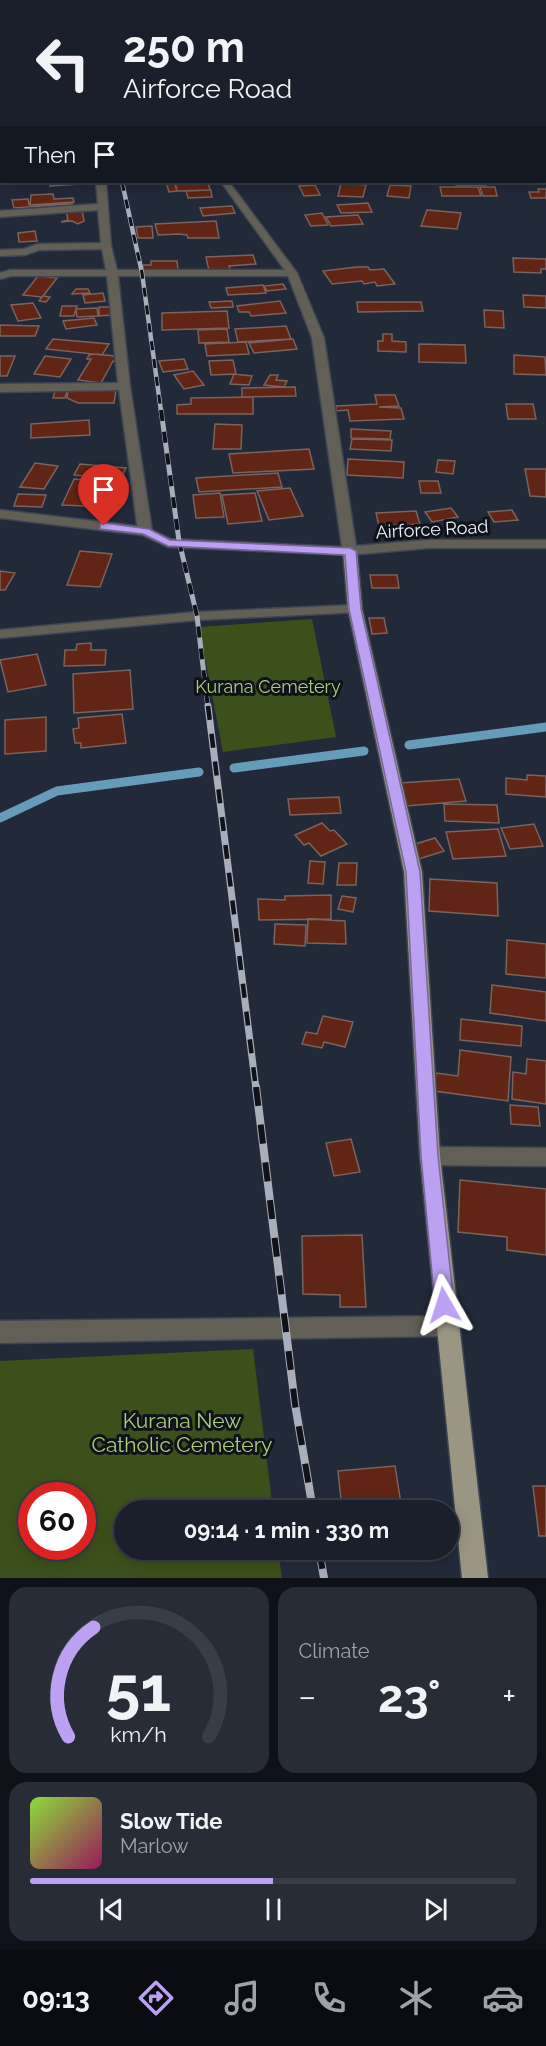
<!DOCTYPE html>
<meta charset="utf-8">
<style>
body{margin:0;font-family:Raleway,sans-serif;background:#272c37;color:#f1f3f6;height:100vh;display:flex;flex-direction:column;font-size:22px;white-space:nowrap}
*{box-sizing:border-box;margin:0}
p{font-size:20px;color:#9fa2a9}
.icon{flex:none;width:33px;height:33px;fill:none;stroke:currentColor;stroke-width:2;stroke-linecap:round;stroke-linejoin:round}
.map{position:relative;height:1578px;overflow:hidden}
.panel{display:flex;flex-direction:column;gap:9px;padding:9px;background:#0e1118;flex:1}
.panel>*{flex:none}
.guide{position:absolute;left:0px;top:0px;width:546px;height:183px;box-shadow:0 3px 15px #0003,0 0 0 2px #383d47;background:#1a1f2b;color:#f1f3f6;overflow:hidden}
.speed{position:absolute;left:18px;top:1482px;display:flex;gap:12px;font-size:30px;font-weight:700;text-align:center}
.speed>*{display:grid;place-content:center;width:78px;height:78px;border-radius:50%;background:#1a1f2b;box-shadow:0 3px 15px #0003,0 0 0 2px #383d47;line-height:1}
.speed .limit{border:9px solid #d22;background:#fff;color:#111}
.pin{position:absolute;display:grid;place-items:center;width:51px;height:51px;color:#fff;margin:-62px -26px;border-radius:50% 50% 50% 0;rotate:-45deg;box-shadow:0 0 6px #0007}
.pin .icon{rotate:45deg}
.me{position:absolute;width:66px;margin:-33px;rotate:354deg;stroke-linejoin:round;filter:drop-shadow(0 0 4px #0008)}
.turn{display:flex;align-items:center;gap:21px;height:126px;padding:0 24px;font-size:27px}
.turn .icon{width:78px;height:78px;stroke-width:2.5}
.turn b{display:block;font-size:42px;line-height:51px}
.then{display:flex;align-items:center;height:57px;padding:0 24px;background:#0003;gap:12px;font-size:22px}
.big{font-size:45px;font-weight:700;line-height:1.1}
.panel .widget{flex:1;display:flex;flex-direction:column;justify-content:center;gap:9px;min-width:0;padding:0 21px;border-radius:18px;background:#272c37}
.panel .dial{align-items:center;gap:0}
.dial svg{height:156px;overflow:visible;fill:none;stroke:#383d47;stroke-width:7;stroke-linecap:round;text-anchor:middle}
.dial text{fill:#f1f3f6;stroke:none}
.song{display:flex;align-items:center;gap:18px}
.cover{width:72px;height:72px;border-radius:9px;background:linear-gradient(135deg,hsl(90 70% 55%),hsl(330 70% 35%))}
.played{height:6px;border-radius:3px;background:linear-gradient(90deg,#bca0f2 50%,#383d47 50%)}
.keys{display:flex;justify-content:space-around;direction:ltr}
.heat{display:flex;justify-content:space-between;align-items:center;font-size:33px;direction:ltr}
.panel .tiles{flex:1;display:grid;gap:9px;grid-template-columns:1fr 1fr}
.widget:last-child{grid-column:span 2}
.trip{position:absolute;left:114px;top:1500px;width:345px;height:60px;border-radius:30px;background:#1a1f2b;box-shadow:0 3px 15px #0003,0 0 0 2px #383d47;font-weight:700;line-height:60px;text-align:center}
.dock{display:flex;height:96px;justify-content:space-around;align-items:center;background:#0a0c11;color:#9fa2a9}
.dock .icon{width:42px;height:42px}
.dock .active{color:#bca0f2}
.dock b{font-size:27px;color:#f1f3f6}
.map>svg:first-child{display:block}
.green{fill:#3c501c;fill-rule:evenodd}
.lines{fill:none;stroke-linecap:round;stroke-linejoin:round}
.stream{stroke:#669cb7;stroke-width:9}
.building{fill:#602515;stroke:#7a635d;stroke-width:1.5}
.minor-casing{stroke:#3e4554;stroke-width:3}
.tertiary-casing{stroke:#3e4554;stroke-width:3}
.primary-casing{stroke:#3e4554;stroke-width:3}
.minor{fill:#625f57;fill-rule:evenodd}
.tertiary{fill:#625f57;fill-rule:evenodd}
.primary{fill:#9b9583;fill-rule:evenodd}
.rail-far3-casing{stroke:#a9aebb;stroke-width:4.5}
.rail-far2-casing{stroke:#a9aebb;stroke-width:5}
.rail-far1-casing{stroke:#a9aebb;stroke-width:7}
.rail-casing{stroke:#a9aebb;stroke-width:8}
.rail-far3{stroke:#0f1219;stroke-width:3;stroke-dasharray:9;stroke-linecap:butt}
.rail-far2{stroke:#0f1219;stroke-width:4;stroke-dasharray:11;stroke-linecap:butt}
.rail-far1{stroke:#0f1219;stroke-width:4.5;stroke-dasharray:14;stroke-linecap:butt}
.rail{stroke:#0f1219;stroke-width:6;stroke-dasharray:19;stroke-linecap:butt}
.route{fill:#bca0f2;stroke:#7a689d;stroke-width:1.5}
.labels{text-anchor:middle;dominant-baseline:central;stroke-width:6;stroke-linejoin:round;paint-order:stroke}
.street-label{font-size:18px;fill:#ecf1fc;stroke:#0f1219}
.park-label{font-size:18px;fill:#aace77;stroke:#0f1219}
.near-park-label{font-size:21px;fill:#aace77;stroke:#0f1219}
</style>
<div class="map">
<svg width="546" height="1578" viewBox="0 0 546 1578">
<rect width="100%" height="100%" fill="#222939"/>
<path class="green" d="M312,619L336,737L223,752L199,627Z
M253,1349L273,1510H124V1550H278L282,1578H0V1361ZM32,1496H82V1546H32Z"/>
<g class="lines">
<path class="stream" d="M409,745L546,727
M234,768L364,751
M0,818L57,791L199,772"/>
</g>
<path class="building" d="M50,182H78L79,184L50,186Z
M158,182H180H174L177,191L169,192L166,182Z
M175,182H208L210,190L177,191Z
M454,182H485L486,185H456Z
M341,183L366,185L363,197L338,196Z
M315,185L320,195L304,196L299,186Z
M390,185L411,186L409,198L387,196Z
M440,187H478L481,196H442Z
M480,187H495L497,196H483Z
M538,189H546V198H531L529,192H539Z
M211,190L212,197L188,198L186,191Z
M53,194L54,199L73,198L74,202L30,205L31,195Z
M28,199L29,205L73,204L14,208L12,200Z
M368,203L372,212L341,213L337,205Z
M232,206L235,213L203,216L200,208Z
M82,210L84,221L78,224L72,221L61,222L68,220L66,211Z
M427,210L461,213L457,229L421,226Z
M322,213L328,225L311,226L305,215Z
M358,215L363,224L331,226L326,217Z
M216,221L219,238H188L187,235L179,234L158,235L155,224Z
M152,226L153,238H138L136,227Z
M35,231L37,241L19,242L18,233Z
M253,255L256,264L229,266L230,270L209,271L206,257Z
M513,258L546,259V269H541V273L514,272Z
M151,261H177L178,270L143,271V265H151Z
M357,267H368L370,270L384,269L395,284L377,286L375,282L364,284L362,281L332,284L323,271Z
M38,276L57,278L43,296L50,297L46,302L39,301L42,297L23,295Z
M283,284L286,289L267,291L264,286Z
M263,285L266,293L228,295L226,288Z
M76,289H88L90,293L72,294Z
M103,293L105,301L85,303L83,295Z
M523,295L546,296V308L524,307Z
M232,301L233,307L211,308L209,302Z
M280,301L286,313L251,316L249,312H239L237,306Z
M357,302H421L423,311L358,312Z
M33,303L41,318L18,321L11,305Z
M62,306H77L74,316H60Z
M99,307H112V315L99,316Z
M97,308L98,316L77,317L76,309Z
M484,310L503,311L504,328L485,327Z
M227,311L229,328L162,330V313Z
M94,318L97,325L66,329L63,321Z
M0,325L39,326L35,336H0Z
M286,326L291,339L238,342L235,329Z
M227,329L229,342L199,343L198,330Z
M383,334H392V341L406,342V352L378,351V341H383Z
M53,339L109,344L102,355L46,349Z
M293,339L297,349L254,353L249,343Z
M246,342L249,354L207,356L205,344Z
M419,344L465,345L466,363L419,362Z
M94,354L116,356L118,362L113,361L101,383L78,380L91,359H87L89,355Z
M514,355L545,357L546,375L514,374Z
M0,356H15L7,376H0Z
M45,356L71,359L60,377L34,374Z
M184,359L188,369L163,372L159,361Z
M233,360L236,374L211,375L209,361Z
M193,371L204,385L184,389L174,375Z
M234,374L252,376L249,385L230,384Z
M270,375H278L276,380L287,381L284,387L264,385Z
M295,387L296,396L242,397V388Z
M68,390H116L114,403H78L67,398Z
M55,391H67L65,398H53Z
M375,395H395L399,406L379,407L401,408L404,419L350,421L348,410L336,411V406L377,404Z
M253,397V414H177V405L191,404V398Z
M506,404H533L536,419H508Z
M89,420L90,435L31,438V424Z
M215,424L242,425L241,449H213Z
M351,429L391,431L390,439L351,438Z
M352,439L392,440L391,451L350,449Z
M309,449L314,469L233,473L229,454Z
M348,459L404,462L403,478L347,475Z
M438,460L455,461L453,474L436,472Z
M35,463L58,466L44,489L20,487Z
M80,464L126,468L120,480L74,475Z
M525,469H546V497L530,496Z
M278,473L282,487L199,492L196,478Z
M74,479L96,481L85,506L62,505Z
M419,481H438L441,493H421Z
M104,483L128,484L121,506L97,504Z
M290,488L303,516L269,520L257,491Z
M220,493L224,517L196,518L193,495Z
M255,493L262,521L228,524L222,495Z
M18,494L46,495L42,507L14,506Z
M451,508L458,517L432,522L425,512Z
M512,510L518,520L494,522L488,512Z
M416,511L420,524L379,526L376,513Z
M80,551L112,554L100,587L67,585Z
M0,571L15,573L5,590H0Z
M370,575H397L399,588H372Z
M369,618H384L387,633L372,634Z
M91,643V650H106L105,665L64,666L65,650H76L77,644Z
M37,654L46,685L8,692L0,660Z
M130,670L133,709L74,713L73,674Z
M122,714L126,743L81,748V743H75L73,729L79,728L78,718Z
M46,717V751L5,754V720Z
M527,775L546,776V797L506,794V778L527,780Z
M459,779L466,801L406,806L400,783Z
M339,797L341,813L290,815L288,799Z
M444,804L497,805L499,823L445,821Z
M322,823L330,831L334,830L347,844L321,856L309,843L304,845L295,835Z
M534,824L543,846L510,849L501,828Z
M498,829L506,856L453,859L446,832Z
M435,838L444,851L419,859L409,846Z
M310,861L325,862L323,884L308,883Z
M339,863H357L356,885H337Z
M430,879L497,883L498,916L429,911Z
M331,895V919L259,920L258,899L285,900V896Z
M342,896L356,898L353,912L338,909Z
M308,919L345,921L346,944L307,943Z
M275,924L306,925L305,946L274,944Z
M507,940L546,944V978L506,974Z
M492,985L546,992V1021L490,1013Z
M323,1016L353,1022L345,1047L324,1042L322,1048L302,1044L306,1032L317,1034Z
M461,1019L522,1026L521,1046L460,1040Z
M460,1050L511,1057L508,1101L434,1091L436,1073L458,1076Z
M527,1059L546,1061V1104L512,1099L513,1072L526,1074Z
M510,1105L538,1107L540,1126L511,1124Z
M351,1139L360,1172L334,1176L326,1143Z
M460,1180L546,1189V1255L507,1250V1237L458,1232Z
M362,1235L366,1307H340V1295L303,1294L302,1236Z
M395,1466L402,1510H342L338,1471Z
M533,1486H546V1536H539Z"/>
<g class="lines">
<defs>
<path id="minor" d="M0,0L7,2H2V4Z
M72,0H80V2H73Z
M155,0H238L153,2Z
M257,0L274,2H258Z
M530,0H538L530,2Z
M544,21H546V26H544Z
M0,29H2V33H0Z
M0,94H2V100H0Z
M544,167H546V173H544Z
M96,182H106L111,246L117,270H292L297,273L292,276H118L130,386L152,531L145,535L138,531L119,390L0,392V384L118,383L107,276H11L0,279V273L10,270H106L102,249L39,250L25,255L0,256V250L24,249L38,244L101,243L98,210L0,217V211L98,204Z
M355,605L360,606L362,609L360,612L197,620L0,638V630L197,612Z
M447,1316L455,1319L458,1326L455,1333L447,1336L0,1343V1321Z"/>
<path id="tertiary" d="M89,0H97V2H90Z
M221,182H229L297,273L324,338L356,546L428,540H546V548H428L350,555L168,547L142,535L0,518V510L145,527L171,539L342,547L312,338L287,273Z
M430,1147L546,1148V1166L430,1165L423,1162L420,1156L423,1150Z"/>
<path id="primary" d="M350,547L357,551L362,609L422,872L440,1156L488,1578H462L420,1156L404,872L348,609L343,551Z"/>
</defs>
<use href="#minor" class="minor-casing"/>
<use href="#tertiary" class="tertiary-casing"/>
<use href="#primary" class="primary-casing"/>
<use href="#minor" class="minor"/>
<use href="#tertiary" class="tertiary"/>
<use href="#primary" class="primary"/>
<defs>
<path id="rail-far3" d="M122,182L142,273L161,411"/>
<path id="rail-far2" d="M161,410L179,541L197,616L208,708"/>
<path id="rail-far1" d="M208,706L256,1089"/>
<path id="rail" d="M256,1087L295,1404L313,1510
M319,1550L324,1578"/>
</defs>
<use href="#rail-far3" class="rail-far3-casing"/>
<use href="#rail-far2" class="rail-far2-casing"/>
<use href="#rail-far1" class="rail-far1-casing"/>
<use href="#rail" class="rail-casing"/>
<use href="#rail-far3" class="rail-far3"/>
<use href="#rail-far2" class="rail-far2"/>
<use href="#rail-far1" class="rail-far1"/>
<use href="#rail" class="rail"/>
</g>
<path class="route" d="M104,523L149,529L170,540L350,548L356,551L361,609L420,872L438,1156L454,1305L451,1311L444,1314L438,1311L435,1305L421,1156L406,872L349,609L345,555L168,546L143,534L100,529V524Z"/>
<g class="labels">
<g class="street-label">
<text transform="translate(432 529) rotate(-3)">Airforce Road</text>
</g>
<g class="park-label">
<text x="268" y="686">Kurana Cemetery</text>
</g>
<g class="near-park-label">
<text x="182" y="1420">Kurana New<tspan x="182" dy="24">Catholic Cemetery</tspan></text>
</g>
</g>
</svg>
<div class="speed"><div class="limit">60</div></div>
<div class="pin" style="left:104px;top:526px;background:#d93025"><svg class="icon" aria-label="arrive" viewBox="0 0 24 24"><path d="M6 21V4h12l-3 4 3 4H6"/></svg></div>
<svg class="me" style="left:444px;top:1305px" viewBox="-20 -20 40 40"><path d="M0-17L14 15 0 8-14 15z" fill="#bca0f2" stroke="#fff" stroke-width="4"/></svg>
<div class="trip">09:14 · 1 min · 330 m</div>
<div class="guide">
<div class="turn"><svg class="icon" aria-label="left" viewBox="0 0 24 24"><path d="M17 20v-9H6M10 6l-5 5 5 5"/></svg><div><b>250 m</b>Airforce Road</div></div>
<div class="then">Then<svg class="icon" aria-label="arrive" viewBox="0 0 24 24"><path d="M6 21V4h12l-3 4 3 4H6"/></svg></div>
</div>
</div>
<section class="panel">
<div class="tiles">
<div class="widget dial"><svg viewBox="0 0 100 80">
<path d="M14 69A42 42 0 1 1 86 69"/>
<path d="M14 69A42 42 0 0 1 27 13" stroke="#bca0f2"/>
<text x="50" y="56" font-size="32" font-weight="700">51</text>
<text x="50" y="72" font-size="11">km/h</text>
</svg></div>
<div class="widget"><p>Climate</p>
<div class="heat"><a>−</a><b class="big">23°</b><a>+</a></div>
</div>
<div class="widget">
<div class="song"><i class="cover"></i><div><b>Slow Tide</b><p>Marlow</p></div></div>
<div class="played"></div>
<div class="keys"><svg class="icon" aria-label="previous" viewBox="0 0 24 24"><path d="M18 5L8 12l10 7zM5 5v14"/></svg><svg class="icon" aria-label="pause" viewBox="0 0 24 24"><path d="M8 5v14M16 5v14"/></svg><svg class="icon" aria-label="next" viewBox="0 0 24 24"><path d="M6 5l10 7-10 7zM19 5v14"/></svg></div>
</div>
</div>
</section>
<nav class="dock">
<b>09:13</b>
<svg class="icon active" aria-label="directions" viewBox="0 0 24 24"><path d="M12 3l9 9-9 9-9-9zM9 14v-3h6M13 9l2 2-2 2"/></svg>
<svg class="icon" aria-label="music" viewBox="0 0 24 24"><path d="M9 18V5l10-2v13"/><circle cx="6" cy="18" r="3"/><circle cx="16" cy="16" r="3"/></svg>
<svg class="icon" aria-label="phone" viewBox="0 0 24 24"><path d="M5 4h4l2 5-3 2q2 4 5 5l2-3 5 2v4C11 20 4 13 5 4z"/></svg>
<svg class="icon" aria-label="climate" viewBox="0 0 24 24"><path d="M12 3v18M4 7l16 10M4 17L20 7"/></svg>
<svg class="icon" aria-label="car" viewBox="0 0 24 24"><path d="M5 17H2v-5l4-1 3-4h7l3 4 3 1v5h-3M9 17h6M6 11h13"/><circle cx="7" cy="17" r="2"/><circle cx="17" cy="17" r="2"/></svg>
</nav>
